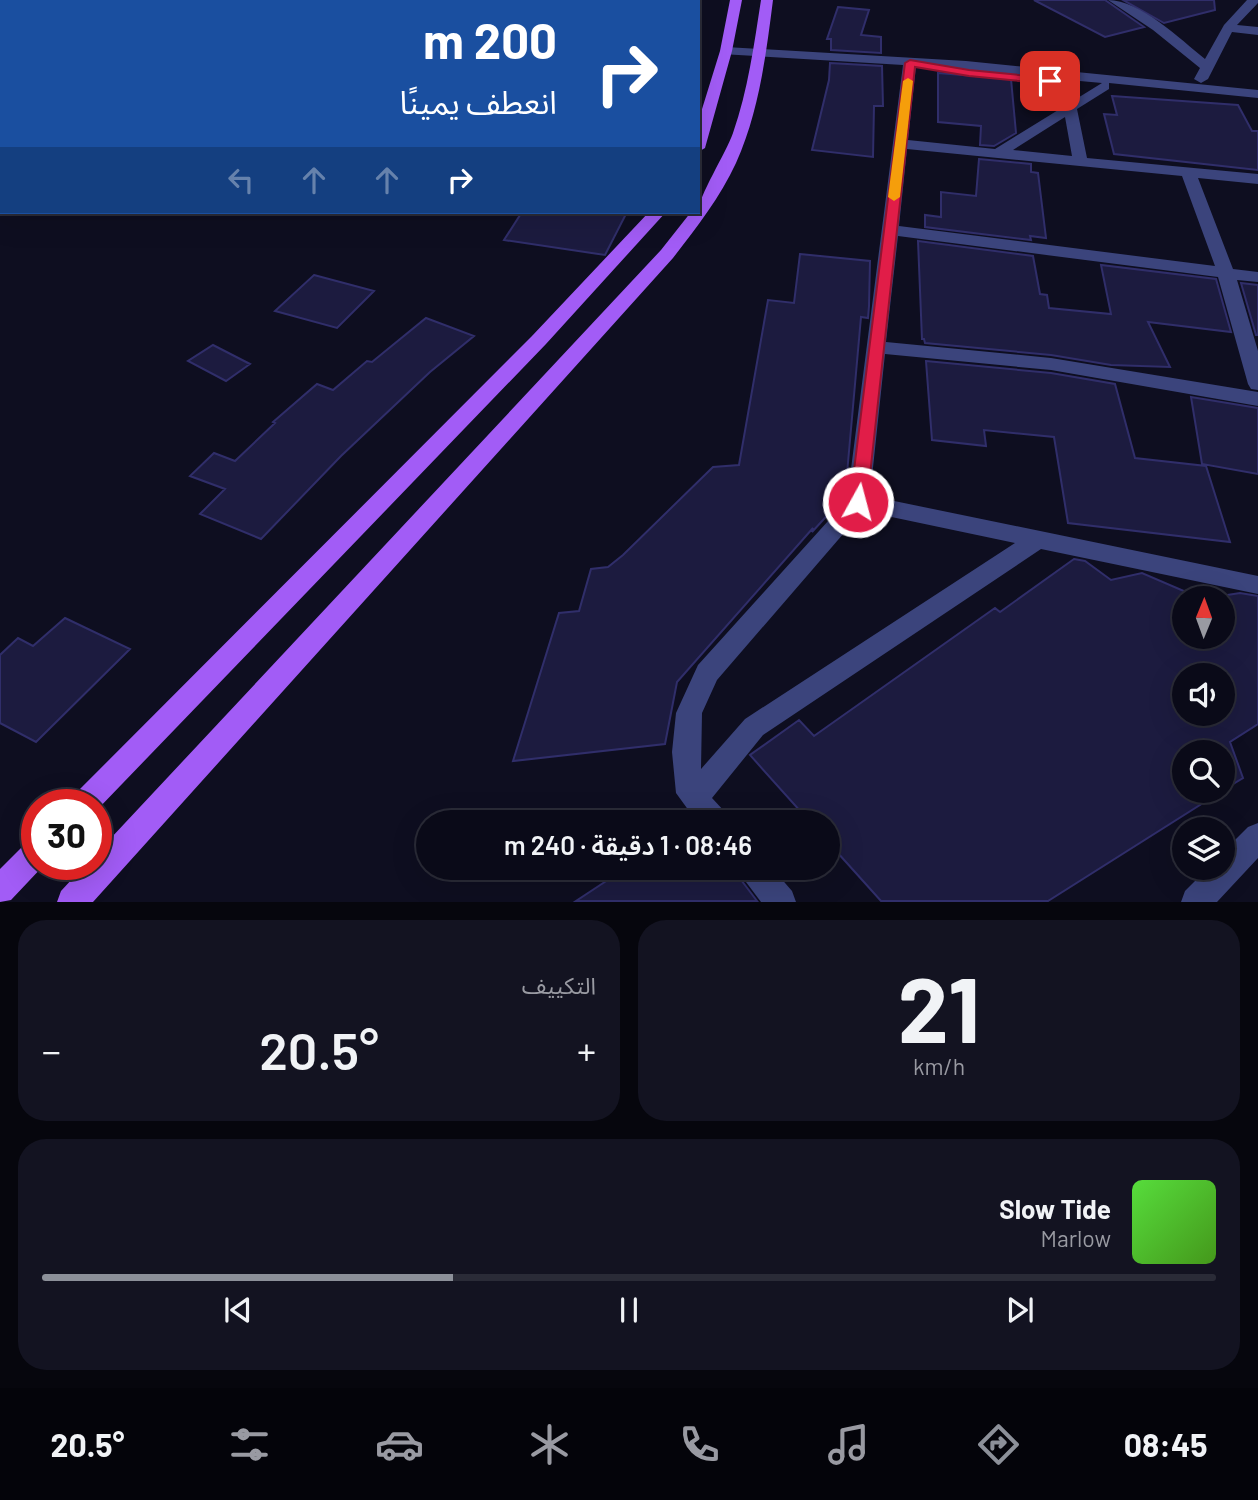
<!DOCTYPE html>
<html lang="ar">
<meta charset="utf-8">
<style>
body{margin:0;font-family:Barlow,"Noto Sans Arabic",sans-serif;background:#131321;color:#f1f3f6;direction:rtl;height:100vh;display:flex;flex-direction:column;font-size:26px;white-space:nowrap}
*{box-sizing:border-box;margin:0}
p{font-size:23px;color:#999aa2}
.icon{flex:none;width:38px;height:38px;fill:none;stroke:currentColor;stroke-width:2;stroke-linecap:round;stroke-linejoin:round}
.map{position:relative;height:902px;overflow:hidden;direction:ltr}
.drawer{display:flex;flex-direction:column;gap:18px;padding:18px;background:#06060d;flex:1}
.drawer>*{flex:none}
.top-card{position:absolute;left:0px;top:0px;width:700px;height:214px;box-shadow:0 7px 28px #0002,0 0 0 2px #2a2b37;direction:rtl;background:#1a4fa0;color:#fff;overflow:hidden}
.needle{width:46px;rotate:1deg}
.controls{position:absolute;left:1172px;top:586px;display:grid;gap:14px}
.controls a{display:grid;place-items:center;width:63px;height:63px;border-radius:50%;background:#0a0a18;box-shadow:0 7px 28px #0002,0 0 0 2px #2a2b37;font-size:35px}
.speed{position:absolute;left:21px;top:789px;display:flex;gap:14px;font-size:35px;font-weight:700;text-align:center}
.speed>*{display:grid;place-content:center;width:91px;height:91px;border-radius:50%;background:#0a0a18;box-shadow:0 7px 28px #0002,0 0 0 2px #2a2b37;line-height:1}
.speed .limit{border:10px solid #d22;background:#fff;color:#111}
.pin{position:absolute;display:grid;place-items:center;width:60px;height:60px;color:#fff;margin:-30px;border-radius:14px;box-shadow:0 4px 10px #0006}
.me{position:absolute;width:77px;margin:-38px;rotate:7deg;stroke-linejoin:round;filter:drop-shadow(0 0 5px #0008)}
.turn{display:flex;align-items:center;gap:24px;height:147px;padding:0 28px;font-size:32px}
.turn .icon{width:91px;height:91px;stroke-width:2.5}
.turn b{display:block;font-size:49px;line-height:60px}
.lanes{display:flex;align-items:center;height:66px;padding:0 28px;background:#0003;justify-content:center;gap:35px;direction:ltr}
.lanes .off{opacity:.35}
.big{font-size:52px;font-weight:600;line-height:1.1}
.drawer .tile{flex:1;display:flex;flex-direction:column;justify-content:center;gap:10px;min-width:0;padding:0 24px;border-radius:28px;background:#131321}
.drawer .dial{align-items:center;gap:0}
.dial b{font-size:91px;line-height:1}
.song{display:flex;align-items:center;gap:21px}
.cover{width:84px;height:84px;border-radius:10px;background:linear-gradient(135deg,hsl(110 70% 55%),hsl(100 70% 35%))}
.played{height:7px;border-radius:4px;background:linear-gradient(90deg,#8c9099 35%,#2a2b37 35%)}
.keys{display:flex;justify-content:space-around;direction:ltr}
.heat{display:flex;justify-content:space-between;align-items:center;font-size:38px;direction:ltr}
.drawer .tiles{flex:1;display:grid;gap:18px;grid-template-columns:1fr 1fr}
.tile:last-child{grid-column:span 2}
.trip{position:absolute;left:416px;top:810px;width:424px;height:70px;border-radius:35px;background:#0a0a18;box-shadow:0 7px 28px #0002,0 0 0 2px #2a2b37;font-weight:600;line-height:70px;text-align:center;direction:rtl}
.menu{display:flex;height:112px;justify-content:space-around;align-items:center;background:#04040a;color:#999aa2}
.menu .icon{width:49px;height:49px}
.menu .active{color:#8c9099}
.menu b{font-size:32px;color:#f1f3f6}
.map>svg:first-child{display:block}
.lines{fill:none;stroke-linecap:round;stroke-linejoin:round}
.stream{fill:#0c253b;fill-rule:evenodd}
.building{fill:#1c1b3f;stroke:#302e6a;stroke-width:2;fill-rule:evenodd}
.minor{fill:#3b447c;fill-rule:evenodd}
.major{fill:#a25cf6;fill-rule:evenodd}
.route{fill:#e11d48;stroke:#92132f;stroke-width:2}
.slow{fill:#f59e0b}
</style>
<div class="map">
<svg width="1258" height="902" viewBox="0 0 1258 902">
<rect width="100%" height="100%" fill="#0e0e20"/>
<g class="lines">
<path class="stream" d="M278,0H284L282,2H276Z
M0,203H2V208H0Z"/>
</g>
<path class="building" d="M1034,0H1105L1144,27L1105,37Z
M1123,0H1214L1215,10L1164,23Z
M838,7L869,10L861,35L881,37V53L831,50V39H827Z
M830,63L882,66L883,106H874L873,157L812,150L829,80Z
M938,73L1011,79L1016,133L994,146L980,145L981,126L938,122Z
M1112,96L1238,105L1252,131H1258V170L1114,154L1104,114L1117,115Z
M979,159L1031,164V172L1038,173L1046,238L1030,236L1031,240L925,227V215L941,217V192L976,196Z
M522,212H627L605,255L504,240Z
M918,241L1033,256L1040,294L1047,295L1049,308L1111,314L1101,265L1216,279L1231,332L1148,322L1170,367L1111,365L1051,355L925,343L924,339H922Z
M800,254L870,261L869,306L868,318L861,317L845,496L812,532L813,528L677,682L665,744L513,761L559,613L579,611L591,569L608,567L623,555L713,467L739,465L768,300L794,303Z
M314,275L374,291L337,328L275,311Z
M1241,283L1258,285V335H1256Z
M426,318L474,336L430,372L341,456L261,539L200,514L225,489L190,476L214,453L235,461L275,423L273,422L317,384L333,390L367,361L372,362Z
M213,345L250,364L226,381L188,361Z
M926,361L1051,373L1115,384L1135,458L1206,466L1230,542L1068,523L1054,437L984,430L986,446L932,440Z
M1191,397L1258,408V474L1202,464Z
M1074,559L1085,561L1111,580L1142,573L1200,598H1185V637H1223V598H1208L1240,593L1258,596V724L1230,742L1243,778L1223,790V752H1185V791H1222L1048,901H881L828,842V822H810L750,755L799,720L814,736L995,608L1000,612ZM1185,676H1223V714H1185Z
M65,618L130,649L36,742L0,723V655L18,638L33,646Z
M626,868H732L757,901H576Z"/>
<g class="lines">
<path class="minor" d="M1108,0C1140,0 1180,39 1205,59L1224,25L1247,0H1258V3L1237,25L1258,27V35L1232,32L1208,79L1201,83L1194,79L1200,68L1153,30Z
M726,47L966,61L1258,90V98L1109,83V89L1077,109L1087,158L1258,174V184L1198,178L1233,269L1258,272V282L1237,280L1258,351V390L1251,389L1248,384L1218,277L898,236L886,342L1051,358L1258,392V406L1051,370L885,354L870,496L1258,576V594L1041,549L763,735L712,798L725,812L729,822H697L676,793L672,752L676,713L698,665L847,500L903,65L721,54L720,51ZM916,66L1102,83L995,149L908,140ZM1065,117L1072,156L1013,150ZM907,149L1182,176L1215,266L899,226ZM863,511L1015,543L745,719L701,769L702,713L717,680Z
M1258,823V858L1217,902H1181L1185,891L1208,868H1223V852L1248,827Z
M738,868H772L792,891L796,902H761L743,878Z"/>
<path class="major" d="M730,0H742L732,51L705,148L698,152V122L720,51Z
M761,0H773C766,55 759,112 736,163C720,198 696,228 673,258L93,902H57L61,891L86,864H96V854L661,250L691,212H698C698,197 726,153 733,133C748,90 754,45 761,0Z
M649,212H666L546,344L96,811V805H69L73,796L532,336Z
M37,838V864H45L11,900L0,902V869L27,842Z"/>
</g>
<path class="route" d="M910,60L969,70L1050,78L1055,81L1050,84L969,76L915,67L867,502L858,508L850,502L905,63Z"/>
<path class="slow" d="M908,78L913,81L900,197L894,201L888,197L903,81Z"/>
</svg>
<div class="controls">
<a><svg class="needle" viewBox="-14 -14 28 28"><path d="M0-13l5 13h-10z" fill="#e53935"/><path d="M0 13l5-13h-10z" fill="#999aa2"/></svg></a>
<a><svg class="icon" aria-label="sound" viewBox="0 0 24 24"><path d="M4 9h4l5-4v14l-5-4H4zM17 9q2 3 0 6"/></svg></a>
<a><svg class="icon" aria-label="search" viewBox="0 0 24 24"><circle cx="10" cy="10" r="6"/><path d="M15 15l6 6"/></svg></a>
<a><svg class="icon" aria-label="layers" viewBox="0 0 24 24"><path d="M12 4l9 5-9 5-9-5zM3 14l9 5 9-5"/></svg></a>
</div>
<div class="speed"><div class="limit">30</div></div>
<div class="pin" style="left:1050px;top:81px;background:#d93025"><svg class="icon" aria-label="arrive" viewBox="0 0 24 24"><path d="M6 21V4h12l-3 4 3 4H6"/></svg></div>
<svg class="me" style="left:858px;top:502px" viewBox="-20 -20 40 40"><circle r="17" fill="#e11d48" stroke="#fff" stroke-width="3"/><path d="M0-11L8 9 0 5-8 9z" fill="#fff"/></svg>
<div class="trip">08:46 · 1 دقيقة · 240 m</div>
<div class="top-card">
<div class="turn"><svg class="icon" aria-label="right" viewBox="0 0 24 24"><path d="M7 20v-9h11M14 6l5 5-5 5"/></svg><div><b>200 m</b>انعطف يمينًا</div></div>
<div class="lanes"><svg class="icon off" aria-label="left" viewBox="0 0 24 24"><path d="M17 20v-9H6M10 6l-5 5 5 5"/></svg><svg class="icon off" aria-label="ahead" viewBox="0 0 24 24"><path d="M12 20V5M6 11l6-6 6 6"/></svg><svg class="icon off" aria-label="ahead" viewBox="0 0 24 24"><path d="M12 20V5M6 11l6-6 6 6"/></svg><svg class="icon" aria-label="right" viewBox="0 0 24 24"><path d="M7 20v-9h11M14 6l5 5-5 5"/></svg></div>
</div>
</div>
<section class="drawer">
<div class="tiles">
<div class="tile dial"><b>21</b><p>km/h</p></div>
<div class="tile"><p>التكييف</p>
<div class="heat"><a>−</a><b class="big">20.5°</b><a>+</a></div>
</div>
<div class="tile">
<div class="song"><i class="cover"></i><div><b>Slow Tide</b><p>Marlow</p></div></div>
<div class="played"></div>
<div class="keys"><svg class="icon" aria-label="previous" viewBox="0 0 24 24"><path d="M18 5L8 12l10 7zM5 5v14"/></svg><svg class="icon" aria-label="pause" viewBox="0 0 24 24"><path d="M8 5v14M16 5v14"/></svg><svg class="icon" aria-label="next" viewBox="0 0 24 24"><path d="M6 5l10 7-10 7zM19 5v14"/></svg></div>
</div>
</div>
</section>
<nav class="menu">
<b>08:45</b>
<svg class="icon active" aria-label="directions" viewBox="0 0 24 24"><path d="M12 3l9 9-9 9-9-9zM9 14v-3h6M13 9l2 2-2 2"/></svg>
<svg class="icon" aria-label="music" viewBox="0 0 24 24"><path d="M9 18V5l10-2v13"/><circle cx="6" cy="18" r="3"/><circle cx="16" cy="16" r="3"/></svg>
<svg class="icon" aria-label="phone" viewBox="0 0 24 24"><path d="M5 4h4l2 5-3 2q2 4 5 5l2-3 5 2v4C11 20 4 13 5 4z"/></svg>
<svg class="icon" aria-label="climate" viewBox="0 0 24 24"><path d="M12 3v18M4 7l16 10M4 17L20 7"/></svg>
<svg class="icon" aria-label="car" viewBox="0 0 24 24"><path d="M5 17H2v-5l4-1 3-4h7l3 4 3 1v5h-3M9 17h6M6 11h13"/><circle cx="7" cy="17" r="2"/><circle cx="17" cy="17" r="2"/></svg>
<svg class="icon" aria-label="filters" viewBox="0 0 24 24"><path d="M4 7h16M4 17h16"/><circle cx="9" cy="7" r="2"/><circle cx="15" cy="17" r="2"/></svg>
<b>20.5°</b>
</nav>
